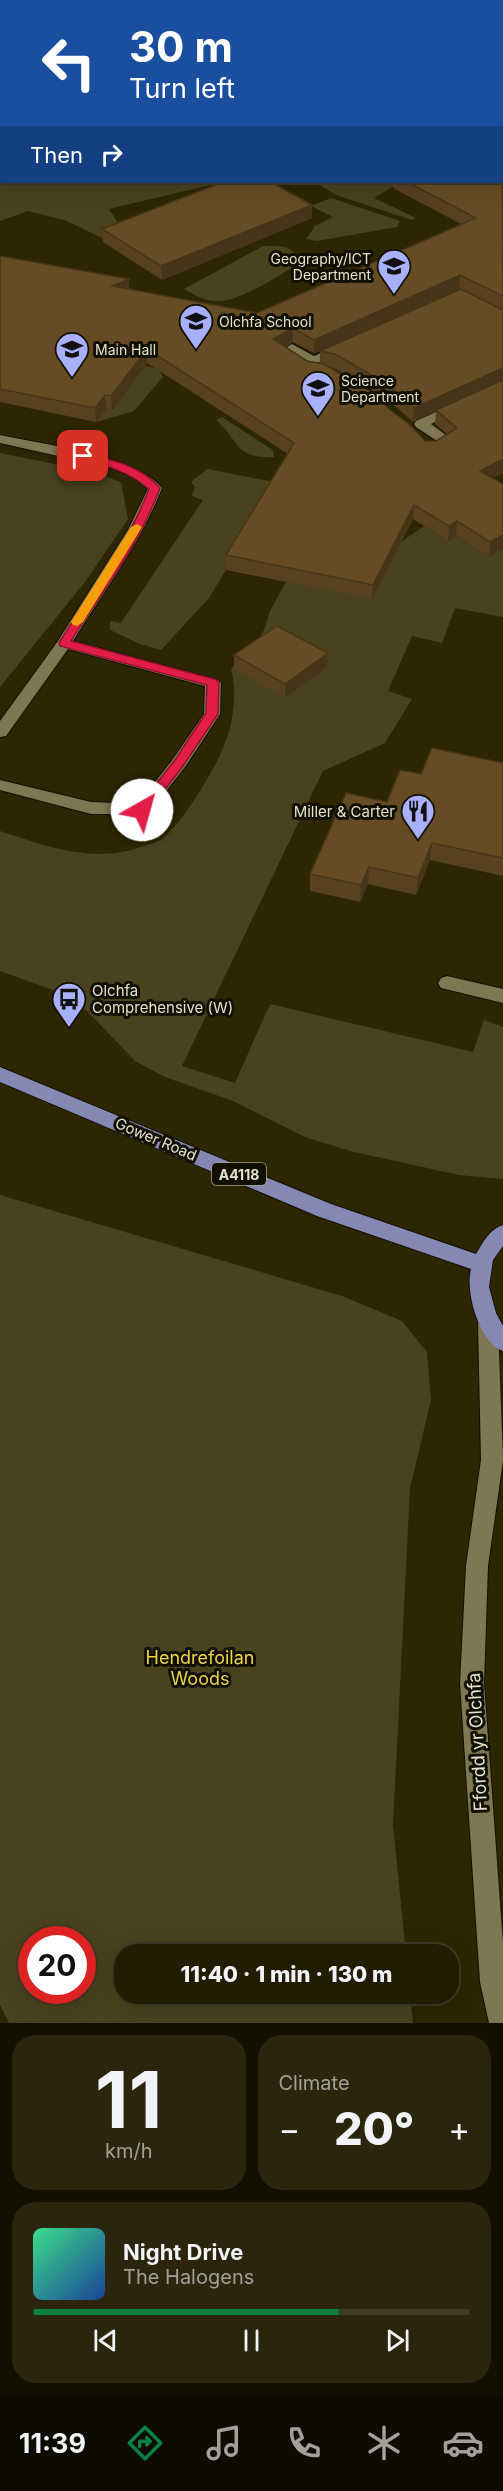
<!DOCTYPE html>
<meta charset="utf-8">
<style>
body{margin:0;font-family:Inter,sans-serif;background:#2a250c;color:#f1f3f6;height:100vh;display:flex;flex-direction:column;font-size:22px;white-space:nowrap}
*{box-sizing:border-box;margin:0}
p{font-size:20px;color:#a2a199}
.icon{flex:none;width:33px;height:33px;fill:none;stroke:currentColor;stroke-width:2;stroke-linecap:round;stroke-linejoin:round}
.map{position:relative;height:2023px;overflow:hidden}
.drawer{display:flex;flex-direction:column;gap:12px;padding:12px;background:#130f01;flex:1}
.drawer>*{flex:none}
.guide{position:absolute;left:0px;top:0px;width:504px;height:183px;box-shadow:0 6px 24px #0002,0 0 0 2px #3f3a24;background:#1a4fa0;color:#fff;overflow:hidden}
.speed{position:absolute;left:18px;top:1926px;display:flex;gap:12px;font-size:30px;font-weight:700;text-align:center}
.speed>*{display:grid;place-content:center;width:78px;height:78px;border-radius:50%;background:#221c02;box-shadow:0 6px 24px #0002,0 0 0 2px #3f3a24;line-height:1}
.speed .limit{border:9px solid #d22;background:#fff;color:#111}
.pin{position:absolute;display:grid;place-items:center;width:51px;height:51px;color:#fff;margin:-26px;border-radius:12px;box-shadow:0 3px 9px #0006}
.me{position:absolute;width:66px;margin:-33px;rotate:38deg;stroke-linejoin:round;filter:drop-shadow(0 0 4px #0008)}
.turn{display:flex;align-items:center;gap:21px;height:126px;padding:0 30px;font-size:27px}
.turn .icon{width:78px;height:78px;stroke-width:2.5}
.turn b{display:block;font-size:42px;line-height:51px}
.then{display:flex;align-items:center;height:57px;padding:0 30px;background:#0003;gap:12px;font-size:22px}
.big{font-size:45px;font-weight:800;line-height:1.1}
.drawer .card{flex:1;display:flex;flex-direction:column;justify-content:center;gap:9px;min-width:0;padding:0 21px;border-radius:24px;background:#2a250c}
.drawer .dial{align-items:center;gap:0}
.dial b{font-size:78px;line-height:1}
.song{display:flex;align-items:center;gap:18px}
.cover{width:72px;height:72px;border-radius:9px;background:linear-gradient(135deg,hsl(150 70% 55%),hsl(220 70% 35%))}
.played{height:6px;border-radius:3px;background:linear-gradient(90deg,#0b8043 70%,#3f3a24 70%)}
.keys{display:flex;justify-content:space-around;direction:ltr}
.heat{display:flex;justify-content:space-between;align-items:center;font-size:33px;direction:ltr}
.drawer .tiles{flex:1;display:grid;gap:12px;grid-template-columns:1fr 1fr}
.card:last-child{grid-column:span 2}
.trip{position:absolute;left:114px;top:1944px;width:345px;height:60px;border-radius:24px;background:#221c02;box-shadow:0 6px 24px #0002,0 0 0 2px #3f3a24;font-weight:800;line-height:60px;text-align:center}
.tab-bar{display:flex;height:96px;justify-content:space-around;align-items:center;background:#0e0b01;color:#a2a199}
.tab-bar .icon{width:42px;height:42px}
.tab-bar .current{color:#0b8043}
.tab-bar b{font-size:27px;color:#f1f3f6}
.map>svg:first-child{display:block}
.green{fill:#49421e;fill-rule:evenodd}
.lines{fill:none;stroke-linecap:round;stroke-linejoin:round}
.lane-casing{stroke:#140f00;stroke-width:2}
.street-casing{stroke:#140f00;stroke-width:2}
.primary-casing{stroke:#140f00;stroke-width:2}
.lane{fill:#7e7752;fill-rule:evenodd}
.street{fill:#7e7752;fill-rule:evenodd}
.primary{fill:#8688b4;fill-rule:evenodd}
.wall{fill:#57411f;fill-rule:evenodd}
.shaded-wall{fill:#473519}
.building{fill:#654c24;stroke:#473519;stroke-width:1.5}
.route{fill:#e11d48;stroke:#92132f;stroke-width:1.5}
.slow{fill:#f59e0b}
.labels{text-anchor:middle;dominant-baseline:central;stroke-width:6;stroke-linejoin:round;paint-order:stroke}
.far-poi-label{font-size:14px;fill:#e5e1cd;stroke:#120f03;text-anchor:start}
.shield{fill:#120f03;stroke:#a6a290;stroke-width:1.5}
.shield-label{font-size:14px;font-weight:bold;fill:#e5e1cd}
.poi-label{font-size:15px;fill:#e5e1cd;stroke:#120f03;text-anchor:end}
.street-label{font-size:15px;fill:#e5e1cd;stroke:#120f03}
.near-park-label{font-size:18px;fill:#efd548;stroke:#120f03}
.near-street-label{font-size:18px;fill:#e5e1cd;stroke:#120f03}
</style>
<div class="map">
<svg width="503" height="2023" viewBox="0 0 503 2023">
<rect width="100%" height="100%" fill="#2d2602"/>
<path class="green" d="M0,0L217,1L2,2V182H223L109,209L122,229L102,238L67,221L28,211L0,221Z
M315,182H401L374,198L416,218L412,220L336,195Z
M331,198L400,221L397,227L317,241L306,239L315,226L333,217L311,206Z
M263,246C278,246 296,244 299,263C281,275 236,304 214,301C203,300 194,295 184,289Z
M145,366L159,369L163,377L134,411L96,422L106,409L112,410Z
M222,417L273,450L274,457C234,459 240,441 216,420Z
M0,453L90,471L121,482L128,519L85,582L0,687Z
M207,469L269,481L276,487L209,598L161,650L140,644L110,630V621L121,623L203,500L192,496L195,487L191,482Z
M424,526L447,540L456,536L489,556L503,548V617L455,608L442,643L412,636L388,691L412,699L385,743L323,771L182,1066L235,1083L270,1004L473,1052L484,1020L503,1027V1179L459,1175L350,1151L305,1137L233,1101L165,1077L135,1061L86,1010L53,990L0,971V831C46,846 95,865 143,846C150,844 159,842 164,837C183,820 197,796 210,774C229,743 240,704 231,669L253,649L264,630L270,611L286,582L401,542Z
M0,1195L342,1296L402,1321L427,1352L431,1400L410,1488L393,1825L406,1954H124V1994H410L413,2023H9L0,2005ZM32,1940H82V1990H32Z"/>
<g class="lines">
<defs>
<path id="lane" d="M382,0H392L393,2H383Z
M502,116H503V122H502Z
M0,435C41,444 137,456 162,488C141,542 104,591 73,641L218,680L221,683L220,714L185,767L148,814H91L0,790V780L91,802L138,804L173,759L204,714L205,686L68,649L6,736L0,737V721L58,641L128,530L148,489L133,477L112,468L0,443Z
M447,976L503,989V1003L441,988L438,983L441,978Z"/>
<path id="street" d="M292,344L314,356L342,344L348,348L313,365L292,353L299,361L293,365L275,354Z
M503,382V391L431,424L454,441L436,452H426L424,449L437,441L416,427L414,424L416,421Z
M488,1315L495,1318L498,1324L503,1460L488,1566L484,1683L503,1944V2023H489L480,1982L460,1683L466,1566L481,1460L478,1324L481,1318Z"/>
<path id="primary" d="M0,1067L331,1204L476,1254C483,1242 490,1229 503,1225V1246L493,1260L489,1287L496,1313L503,1326V1351C479,1342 465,1292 471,1269L317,1216L0,1082Z"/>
</defs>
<use href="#lane" class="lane-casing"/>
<use href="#street" class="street-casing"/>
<use href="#primary" class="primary-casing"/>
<use href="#lane" class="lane"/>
<use href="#street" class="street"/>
<use href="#primary" class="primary"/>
</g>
<path class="wall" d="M503,145V473L493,478L503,484V548L489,556L456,536L448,541L413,519L372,599L226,570V555L288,454L147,363L112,410L106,409L96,422L0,402V256L129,279V290L257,313L461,224L393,188L394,182H502ZM459,289H460L345,340ZM293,342L314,353L320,351V364L307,361L285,347ZM327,366L334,368L386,398L413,422L436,411L435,424L447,434L436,441H425L390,410Z
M312,218L162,280L103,242L102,229Z
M328,653L327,667L285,698L234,669V655Z
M503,763V876L430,860L416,895L368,884L360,902L310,891V874L387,802Z"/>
<path class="shaded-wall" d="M312,205V218L162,280L161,266Z
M460,275L459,289L314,353V340Z
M129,279L130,293L112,286Z
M293,328V342L273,353V339Z
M147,349V363L112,410L111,396Z
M503,368V381L413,422L414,408Z
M105,395L106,409L96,422L95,408Z
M503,459V473L479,485L480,471Z
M414,505L413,519L372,599L373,585Z
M457,521L456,536L448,541L449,526Z
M503,535V548L489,556L490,542Z
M328,653L327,667L285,698V684Z
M432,843L430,860L416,895L418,878Z
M369,867L368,884L360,902L361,885Z"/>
<path class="building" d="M462,0H503V71L502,2H457L456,1Z
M502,145L503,296L460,275L314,340L293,328L273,339L307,361L324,364L374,394L390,410L408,423L425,441H436L457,428L436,410L503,380V459L480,471L503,484V535L490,542L457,521L449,526L414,505L373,585L226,555L294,443L147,349L111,396L105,395L95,408L0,389V256L129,279L112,286L257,313L476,218L407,182H502Z
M223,182H271L312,205L161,266L102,229Z
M461,289L503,310V368L414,408L387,384L335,354L320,351Z
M277,626L328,653L285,684L234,655Z
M432,748L503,763V858L432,843L418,878L369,867L361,885L310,874L346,793L387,802L400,770L421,774Z"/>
<path class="route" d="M83,453C111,460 140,465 160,488C140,543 102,592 71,641L217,680L219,683L218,714L183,766L147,813L142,814L136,810L138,807L175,760L206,713L207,685L60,646L59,643C89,594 129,543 149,489C127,470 107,466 79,459V454Z"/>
<path class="slow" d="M137,524L142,527L83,622L77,626L73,625L71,622L131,527Z"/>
<defs>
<symbol id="school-pin" viewBox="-11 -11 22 30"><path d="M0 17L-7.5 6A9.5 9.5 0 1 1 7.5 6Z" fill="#a8b0fc" stroke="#120f03"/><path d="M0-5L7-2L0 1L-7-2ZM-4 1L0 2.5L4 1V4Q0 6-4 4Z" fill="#111"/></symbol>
<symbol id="restaurant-pin" viewBox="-11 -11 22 30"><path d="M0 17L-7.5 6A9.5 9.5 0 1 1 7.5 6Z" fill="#a8b0fc" stroke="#120f03"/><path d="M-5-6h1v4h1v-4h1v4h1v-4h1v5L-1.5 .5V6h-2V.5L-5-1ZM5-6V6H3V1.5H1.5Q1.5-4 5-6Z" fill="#111"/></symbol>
<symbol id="bus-pin" viewBox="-11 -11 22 30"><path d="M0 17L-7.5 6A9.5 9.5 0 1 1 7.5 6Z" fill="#a8b0fc" stroke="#120f03"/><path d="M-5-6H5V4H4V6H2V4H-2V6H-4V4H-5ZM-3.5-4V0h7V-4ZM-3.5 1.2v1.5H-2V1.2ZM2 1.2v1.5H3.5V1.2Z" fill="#111"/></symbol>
</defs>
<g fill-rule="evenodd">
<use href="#school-pin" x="375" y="247" width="38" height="52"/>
<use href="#school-pin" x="177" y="302" width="38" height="52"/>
<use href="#school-pin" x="53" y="330" width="38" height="52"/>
<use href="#school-pin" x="299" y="369" width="38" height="52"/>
<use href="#restaurant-pin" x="399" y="792" width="38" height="52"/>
<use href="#bus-pin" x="50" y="980" width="38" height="52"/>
</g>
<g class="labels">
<g class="far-poi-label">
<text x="371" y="258" text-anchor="end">Geography/ICT<tspan x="371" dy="16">Department</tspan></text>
<text x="219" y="321">Olchfa School</text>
<text x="95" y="349">Main Hall</text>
<text x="341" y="380">Science<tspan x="341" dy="16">Department</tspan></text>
</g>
<rect class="shield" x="212" y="1163" width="54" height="22" rx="4.5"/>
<g class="shield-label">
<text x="239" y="1174">A4118</text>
</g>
<g class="poi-label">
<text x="395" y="811">Miller &amp; Carter</text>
<text x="92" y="990" text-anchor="start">Olchfa<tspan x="92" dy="17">Comprehensive (W)</tspan></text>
</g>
<g class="street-label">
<text transform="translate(156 1139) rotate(23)">Gower Road</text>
</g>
<g class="near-park-label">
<text x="200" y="1657">Hendrefoilan<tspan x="200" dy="21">Woods</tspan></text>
</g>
<g class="near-street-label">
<text transform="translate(477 1742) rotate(-93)">Ffordd yr Olchfa</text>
</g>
</g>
</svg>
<div class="speed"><div class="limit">20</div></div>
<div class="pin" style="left:83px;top:456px;background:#d93025"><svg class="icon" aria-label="arrive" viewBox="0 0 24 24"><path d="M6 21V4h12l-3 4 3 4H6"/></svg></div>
<svg class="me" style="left:142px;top:810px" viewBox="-20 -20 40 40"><circle r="19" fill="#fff"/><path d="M0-13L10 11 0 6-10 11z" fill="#e11d48"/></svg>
<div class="trip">11:40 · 1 min · 130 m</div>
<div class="guide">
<div class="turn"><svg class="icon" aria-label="left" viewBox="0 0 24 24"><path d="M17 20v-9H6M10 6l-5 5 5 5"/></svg><div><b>30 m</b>Turn left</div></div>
<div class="then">Then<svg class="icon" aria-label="right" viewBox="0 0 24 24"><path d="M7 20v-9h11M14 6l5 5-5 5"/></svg></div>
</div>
</div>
<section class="drawer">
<div class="tiles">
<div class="card dial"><b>11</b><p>km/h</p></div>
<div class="card"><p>Climate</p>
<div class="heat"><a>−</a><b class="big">20°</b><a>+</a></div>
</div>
<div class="card">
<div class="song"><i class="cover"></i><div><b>Night Drive</b><p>The Halogens</p></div></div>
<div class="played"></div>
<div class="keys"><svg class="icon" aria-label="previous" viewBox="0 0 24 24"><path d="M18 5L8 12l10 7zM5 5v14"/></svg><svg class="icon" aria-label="pause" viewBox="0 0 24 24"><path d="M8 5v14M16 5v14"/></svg><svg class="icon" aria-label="next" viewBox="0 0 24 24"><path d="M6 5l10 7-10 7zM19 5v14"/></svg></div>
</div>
</div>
</section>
<nav class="tab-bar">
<b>11:39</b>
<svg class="icon current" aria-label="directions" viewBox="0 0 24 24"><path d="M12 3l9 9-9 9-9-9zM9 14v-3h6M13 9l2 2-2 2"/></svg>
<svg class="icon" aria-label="music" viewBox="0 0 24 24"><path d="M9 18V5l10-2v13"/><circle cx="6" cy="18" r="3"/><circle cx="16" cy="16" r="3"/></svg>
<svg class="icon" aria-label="phone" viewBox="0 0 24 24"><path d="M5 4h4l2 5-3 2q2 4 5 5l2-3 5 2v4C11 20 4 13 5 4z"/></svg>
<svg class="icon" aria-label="climate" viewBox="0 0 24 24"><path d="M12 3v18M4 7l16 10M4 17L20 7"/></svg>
<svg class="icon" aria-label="car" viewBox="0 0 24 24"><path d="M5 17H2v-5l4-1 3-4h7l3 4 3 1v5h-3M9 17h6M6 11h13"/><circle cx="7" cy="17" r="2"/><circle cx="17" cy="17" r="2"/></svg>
</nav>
